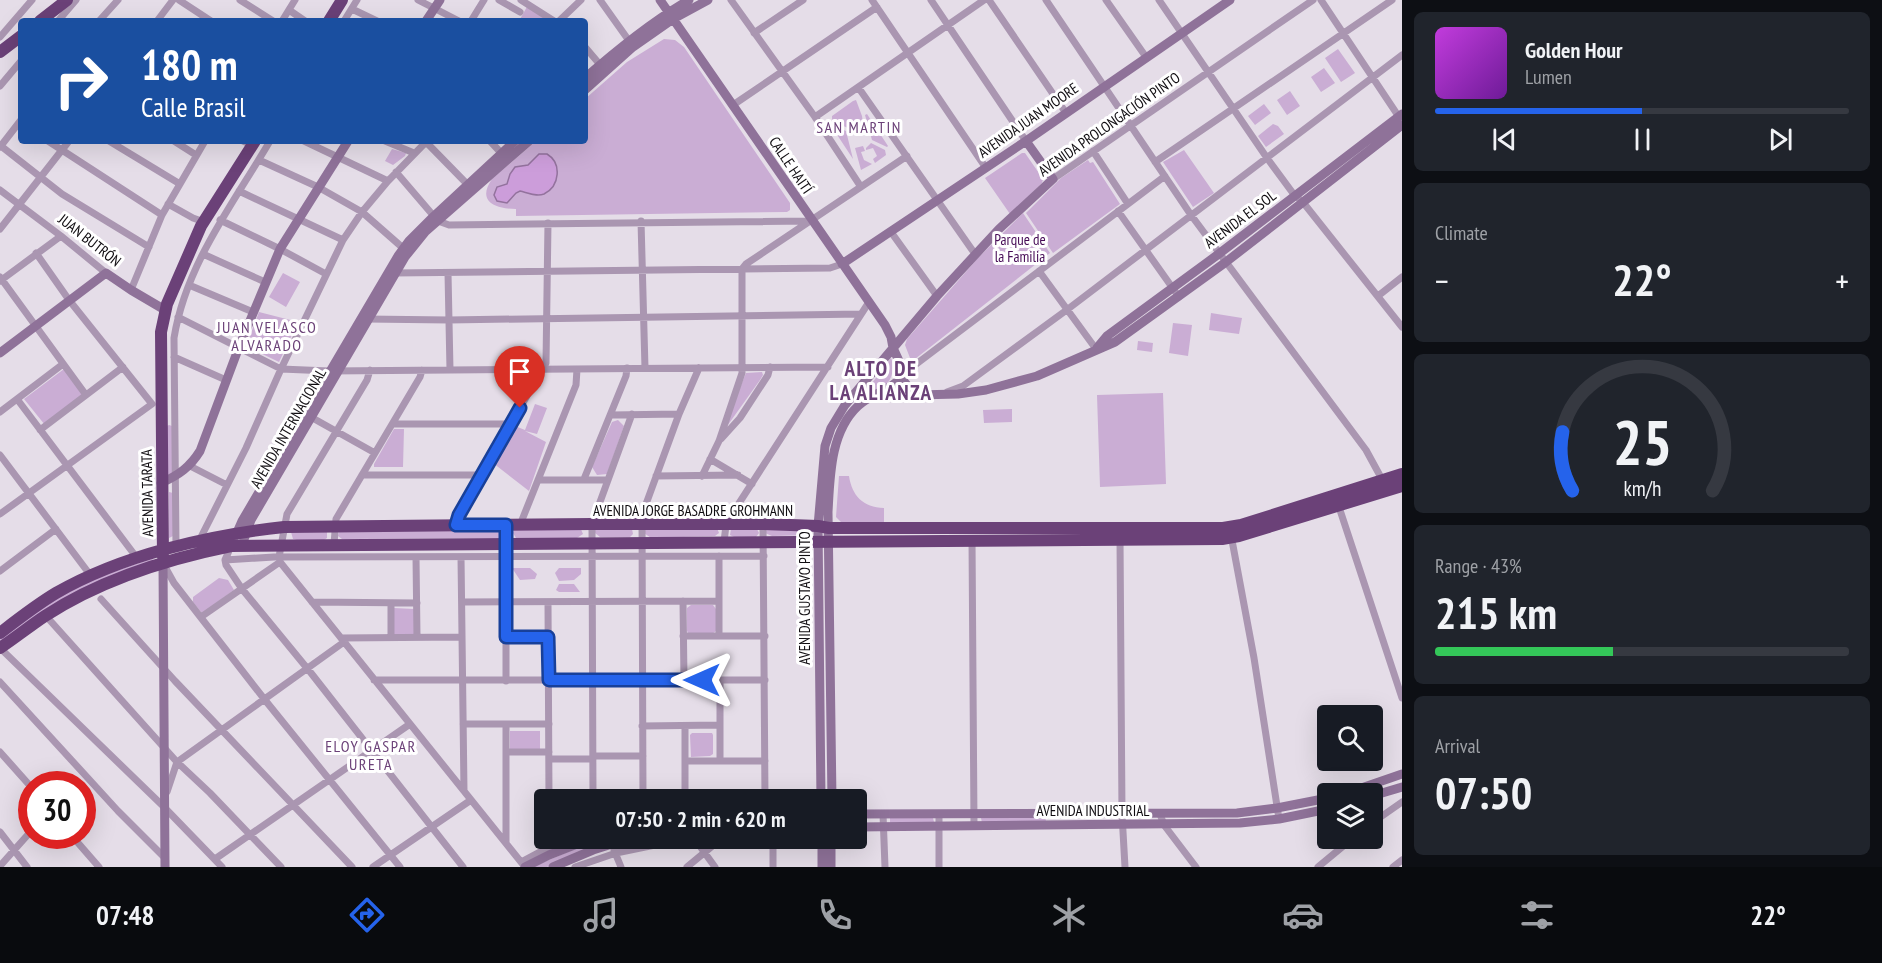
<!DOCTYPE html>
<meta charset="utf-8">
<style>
body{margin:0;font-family:"PT Sans Narrow",sans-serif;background:#20242c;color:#f1f3f6;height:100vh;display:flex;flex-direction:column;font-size:22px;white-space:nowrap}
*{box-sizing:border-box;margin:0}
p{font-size:20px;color:#9ea1a6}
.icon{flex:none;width:33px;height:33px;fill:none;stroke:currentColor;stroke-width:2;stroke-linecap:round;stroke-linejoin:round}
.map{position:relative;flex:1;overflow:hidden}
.sheet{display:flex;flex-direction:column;gap:12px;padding:12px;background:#0d0f14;width:480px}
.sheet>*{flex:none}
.hud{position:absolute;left:18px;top:18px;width:570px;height:126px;border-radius:6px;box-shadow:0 6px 24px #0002;background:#1a4fa0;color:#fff;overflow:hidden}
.fabs{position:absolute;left:1317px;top:705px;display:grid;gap:12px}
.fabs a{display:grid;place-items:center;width:66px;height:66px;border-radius:6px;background:#171b24;box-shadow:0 6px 24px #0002;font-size:30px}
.speed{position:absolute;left:18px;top:771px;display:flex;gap:12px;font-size:30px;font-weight:700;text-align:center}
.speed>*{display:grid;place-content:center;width:78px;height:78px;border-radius:50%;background:#171b24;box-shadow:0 6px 24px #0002;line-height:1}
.speed .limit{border:9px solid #d22;background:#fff;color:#111}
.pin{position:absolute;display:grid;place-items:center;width:51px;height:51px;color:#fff;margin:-62px -26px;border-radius:50% 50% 50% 0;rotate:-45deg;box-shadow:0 0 6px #0007}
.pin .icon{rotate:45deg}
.me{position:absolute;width:66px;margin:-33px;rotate:270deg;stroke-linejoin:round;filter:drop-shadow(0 0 4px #0008)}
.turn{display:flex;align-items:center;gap:21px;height:126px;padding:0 24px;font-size:27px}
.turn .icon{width:78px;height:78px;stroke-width:2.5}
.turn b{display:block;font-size:42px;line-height:51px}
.big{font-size:45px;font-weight:800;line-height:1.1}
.sheet .card{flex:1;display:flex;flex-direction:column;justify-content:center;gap:9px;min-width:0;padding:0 21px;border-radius:9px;background:#20242c}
.sheet .dial{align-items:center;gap:0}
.dial svg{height:156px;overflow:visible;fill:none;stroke:#363941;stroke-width:7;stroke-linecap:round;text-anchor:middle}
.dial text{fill:#f1f3f6;stroke:none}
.song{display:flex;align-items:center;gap:18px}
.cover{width:72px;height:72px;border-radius:9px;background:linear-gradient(135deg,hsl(290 70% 55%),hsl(280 70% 35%))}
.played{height:6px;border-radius:3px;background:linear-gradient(90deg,#2563eb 50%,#363941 50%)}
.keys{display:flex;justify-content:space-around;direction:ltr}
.heat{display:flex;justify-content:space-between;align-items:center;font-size:33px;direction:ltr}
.charge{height:9px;border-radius:4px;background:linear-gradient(90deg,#34c759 43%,#363941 0)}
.trip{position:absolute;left:534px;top:789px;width:333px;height:60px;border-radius:6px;background:#171b24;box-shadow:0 6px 24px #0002;font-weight:800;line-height:60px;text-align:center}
.dock{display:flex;height:96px;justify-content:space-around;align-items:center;background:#090b0e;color:#9ea1a6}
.dock .icon{width:42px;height:42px}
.dock .on{color:#2563eb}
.dock b{font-size:27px;color:#f1f3f6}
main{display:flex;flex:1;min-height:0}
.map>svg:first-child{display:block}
.green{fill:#caadd4}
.water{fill:#cc9dda;stroke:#93729d;stroke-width:1.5}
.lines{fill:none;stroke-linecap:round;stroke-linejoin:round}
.street{stroke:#aa96b1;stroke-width:7}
.secondary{stroke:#8f7299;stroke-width:9}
.highway{stroke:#6b4178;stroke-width:12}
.route-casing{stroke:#184099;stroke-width:15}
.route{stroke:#2563eb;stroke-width:10}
.labels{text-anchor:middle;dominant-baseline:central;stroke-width:6;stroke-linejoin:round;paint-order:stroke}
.street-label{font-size:15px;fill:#0f0c10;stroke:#fff}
.park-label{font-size:15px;fill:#470c57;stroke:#fff}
.neighbourhood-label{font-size:16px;letter-spacing:1.5px;fill:#6b4178;stroke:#fff}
.district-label{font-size:21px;font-weight:bold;letter-spacing:1.5px;fill:#6b4178;stroke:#fff}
</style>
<main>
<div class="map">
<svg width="1402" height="867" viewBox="0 0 1402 867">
<rect width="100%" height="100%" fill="#e5dde8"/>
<path class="green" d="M528,5L547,21H519Z
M664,39L675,40L684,47L790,203V210L787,212L516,216V209C496,209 476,202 492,179L536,141H585V99L627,62Z
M1338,49L1355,73L1341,82L1325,58Z
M1324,68L1335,83L1321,92L1311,77Z
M1290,91L1300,106L1287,115L1277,100Z
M856,100L862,116L863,123L854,124L848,128L832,121V116L853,101Z
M1264,104L1271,113L1255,125L1248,116Z
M867,114L888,146L887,147L872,140L865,115Z
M830,124L846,131L853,159Z
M1273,124L1278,126L1284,134L1266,147L1258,136Z
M871,143L885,150L886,155L875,163L873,159L877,156L873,148L866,150V148Z
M863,146L865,151L861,152L864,160L872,164L861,170L855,148Z
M392,149L406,153L405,156L393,165L385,161Z
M1184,150L1214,193L1193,207L1163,162Z
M1022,153H1025L1043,179L1042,183L1010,214L985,178Z
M1088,160L1090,163L1093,162L1120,204L1053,253L1026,213L1061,178Z
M1023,213L1050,253L915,359L910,358L905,345L907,339L978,258Z
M283,273L300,282L286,307L269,297Z
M259,312L298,322L279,362L246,346Z
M1211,313L1242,318L1239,334L1209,330Z
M1173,323L1192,325L1188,356L1169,353Z
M1138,341L1153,343L1152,352L1137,350Z
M891,358C897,372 888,391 872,391L869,387Z
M64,369L83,395L45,425L24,399Z
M762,372L763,375L760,380L720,436L746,373Z
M1163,393L1166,484L1100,487L1097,395Z
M535,404L547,408L537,434L525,431L546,442L529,491L493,463L515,426L525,430Z
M1012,409V422L984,423L983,410Z
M618,420L624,426L607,474L597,475L592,467L612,422Z
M169,425L172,426L173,474L171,476L167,474V426Z
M394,429H404L403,467H374V464Z
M839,476H849C852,496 863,507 884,508V522H841L836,517Z
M169,492L173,493V536L169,538Z
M580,527L583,534L577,538H516L513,533L514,530Z
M646,528H717L719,533L715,536L651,538L644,533Z
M500,529L503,536L500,538L342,539L338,536L339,532Z
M632,529L633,534L630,537H600L595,533V530Z
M731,529H757L759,533L756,537H734L730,535Z
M767,529L812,531V535L772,536L765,533Z
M327,531V538L324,540H297L293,539L291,532Z
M152,559L155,561L0,645V639C25,620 50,601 78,587C102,575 127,567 152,559Z
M512,568H530L537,574L535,579L520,580Z
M559,568H581V574L574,580L559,581L555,573Z
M219,578L228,580L234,590L204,612H201L193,602V597Z
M559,584H574L580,592H559L556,590Z
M691,605H713L716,609V631L712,634H689L687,631V608Z
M394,608L414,609V634L396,636L393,633Z
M510,731H540V750H510Z
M692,733H712L713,735V754L710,756L691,757L690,735Z
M982,817H1045L1046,821L982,823L981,818Z
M890,818H933L934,822L933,823L890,824Z
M587,844H589V849L547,867H532Z"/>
<path class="water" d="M539,154H547C562,163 560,186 544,194C536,197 528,193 520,191L516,193L507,203L497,201L494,195L497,187L507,184L510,174L515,167L528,165Z"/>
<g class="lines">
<path class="street" d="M179,0L211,21
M240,0L273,21
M418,0L459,21
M499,0L520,12
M521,0L554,21
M600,0L632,45
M731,0L815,117L861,187
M872,0L986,168
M931,0L1026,141
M989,0L1066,113
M1046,0L1191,215L1366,450L1384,483
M1106,0L1146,57
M1159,0L1267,158L1295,196L1302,201L1402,327
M1321,0L1401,120
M352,9L377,21
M289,10L305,21
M58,21L76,0
M99,21L118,0
M157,21L173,0
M282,21L295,0
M344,21L357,0
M471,21L484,0
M559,21L581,0
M754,33L803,0
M0,37L32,0
M585,47L602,67
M0,86L21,61
M858,87L975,254
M733,105L877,7
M815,117L984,0
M48,141L162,215
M109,141L180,184
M174,141L196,155
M243,141L252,145
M304,141L388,181
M385,141L414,153
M490,141L504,156
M426,142L470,187
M1,146L62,194L149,247
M0,147L21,120
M1093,151L1128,204
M259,160L318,187L362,212L403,248H405
M1155,162L1392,0
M396,172L438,221L449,225L811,221
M1053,179L1313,0
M0,190L61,236L106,273
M239,191L343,240
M168,204L193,218L204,222
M1118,211L1179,297
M220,220L280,249L326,274
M641,221L645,368
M0,229L69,141
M891,232L937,296
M36,253L69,300L152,404
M203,254L265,282
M1039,271L1096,349
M394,273L830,268L842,264
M448,273L450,370
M0,277L86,395
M0,281L61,236
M189,285L253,312
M131,290L162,215L205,141
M1378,296L1402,277
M178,317L281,369L329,371L828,367
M366,319L449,320L861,314
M174,357L226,380
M370,370L367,380L287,514L279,557L280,562L525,867
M901,378L911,368L1165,176
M947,392L963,386L1068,309L1402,55
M17,399L137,558
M0,412L63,364
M611,415L679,414
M309,416L375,453
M393,424H511
M40,430L123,367
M721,439L740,418L768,375L770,367
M0,455L91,576
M710,459L752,484
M190,466L227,485
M362,475H482
M656,476L738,475
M702,476L719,441L742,373V269L746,264L907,156
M584,479L626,376L627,368
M538,480H607
M1338,504L1402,698
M0,514L152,404
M763,524L765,800
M456,525L458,515L546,363L548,223
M506,525V681
M520,525L576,385L577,369
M1231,535L1254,658L1279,819
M972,539L974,825
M1120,539L1122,814L1125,867
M199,541L246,448L281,369L343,240L362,212L388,181L427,141
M724,542L726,525L734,511L869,302
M334,544L336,519L420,377L422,370
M176,546L174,338C186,264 233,204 270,141
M231,546L225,560L226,565L242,589L311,673L463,867
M719,556V636
M416,557L417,637
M461,557L464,791
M225,560L274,557L764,556
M164,565L174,583L265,700L400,867
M0,571L56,529
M101,599L175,681L352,867
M683,601L684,680
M312,602L417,603
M462,602L719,601
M548,602L549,800
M391,603V637
M46,616L177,762L210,793L281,867
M201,617L280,562
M683,636H765
M506,637H548
M341,638L462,637
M0,648L163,806L222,867
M374,680H765
M720,680V761
M0,682L118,811L164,857
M463,724H549
M642,726L720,725
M685,726V800
M0,752L32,788
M506,752H549
M593,756H643
M549,759H593
M685,761H765
M167,792L177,762L344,642
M593,800L592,524L632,414
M643,800L642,515L679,414L699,368
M883,814L885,867
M939,814V867
M1160,814L1164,825L1196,867
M1372,823L1402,802
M0,832L27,867
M72,836L99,867
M694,838L715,867
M773,838V867
M506,842V724
M614,850L621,867
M215,859L410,724
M521,862L566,838
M0,866L32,830
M373,867L471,800
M575,867L616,853L689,838
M687,867L722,838
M1318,867L1353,838
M1393,867L1402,860"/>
<path class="secondary" d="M660,0L885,325L891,337L893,348L899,361L901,378L916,396
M426,21L440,0
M585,78C618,49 651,22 689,0
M585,90L633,47L673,19L708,0
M842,264L1026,141L1230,0
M1097,348L1107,336L1220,253L1402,114
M0,353L106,273L131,290L165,310
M865,381L867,393L875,396L958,394L986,390L1037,376L1115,342L1226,262L1402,125
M161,483C179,475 190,467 200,451L239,347L280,249L348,141
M235,537L242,521L398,256L409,241L434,216L515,141
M242,545L251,520L405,257L426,231L529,141
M163,563L165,867
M1344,794L1402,774
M1372,796L1402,787
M821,800L818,526L825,446L831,428L845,405L937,296L999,229L1053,179L1026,141
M832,800L828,512C830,477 830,432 858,406C871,394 889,391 901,378
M856,814L1237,813L1277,808L1328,798
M856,827L1240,823L1279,819L1328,809
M525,867L549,855L592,838
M553,867L593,850L631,838
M822,867V838
M831,867V838"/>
<path class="highway" d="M40,21L67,0
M329,21L342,0
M0,52L21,36
M163,557L161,332L167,304L201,226L255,141
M0,633C18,619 36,605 56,593C122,555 209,535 284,527L592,524H763L818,526L829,528H1223L1241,525L1402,474
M0,648C15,638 30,626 45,616C100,580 167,559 231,546L1222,539L1239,536L1402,486"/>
</g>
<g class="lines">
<defs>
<path id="route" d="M520,408L459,515L456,525H506V637H548L549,680H702"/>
</defs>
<use href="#route" class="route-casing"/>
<use href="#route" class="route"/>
</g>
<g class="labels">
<g class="street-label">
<text transform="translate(1028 120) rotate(-35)">AVENIDA JUAN MOORE</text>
<text transform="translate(1109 124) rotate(-35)">AVENIDA PROLONGACIÓN PINTO</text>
<text transform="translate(791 165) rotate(56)">CALLE HAITÍ</text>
<text transform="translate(1240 219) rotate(-37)">AVENIDA EL SOL</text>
<text transform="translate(90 240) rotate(38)">JUAN BUTRÓN</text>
<text transform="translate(288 428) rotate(-60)">AVENIDA INTERNACIONAL</text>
<text transform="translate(147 493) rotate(-91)">AVENIDA TARATA</text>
<text x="693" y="510">AVENIDA JORGE BASADRE GROHMANN</text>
<text transform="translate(804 598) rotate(-90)">AVENIDA GUSTAVO PINTO</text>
<text x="1093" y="810">AVENIDA INDUSTRIAL</text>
</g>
<g class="park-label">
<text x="1020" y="239">Parque de<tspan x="1020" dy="17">la Familia</tspan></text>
</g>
<g class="neighbourhood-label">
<text x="859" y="127">SAN MARTIN</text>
<text x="267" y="327">JUAN VELASCO<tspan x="267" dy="18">ALVARADO</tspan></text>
<text x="371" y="746">ELOY GASPAR<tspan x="371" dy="18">URETA</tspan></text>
</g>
<g class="district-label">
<text x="881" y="368">ALTO DE<tspan x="881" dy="24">LA ALIANZA</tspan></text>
</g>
</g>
</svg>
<div class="fabs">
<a><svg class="icon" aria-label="search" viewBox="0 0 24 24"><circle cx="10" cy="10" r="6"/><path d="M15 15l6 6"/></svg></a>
<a><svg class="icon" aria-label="layers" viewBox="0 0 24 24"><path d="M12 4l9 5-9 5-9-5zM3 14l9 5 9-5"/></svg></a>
</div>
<div class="speed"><div class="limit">30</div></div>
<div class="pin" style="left:520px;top:408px;background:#d93025"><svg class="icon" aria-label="arrive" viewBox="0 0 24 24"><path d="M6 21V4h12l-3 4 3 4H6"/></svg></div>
<svg class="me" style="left:702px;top:680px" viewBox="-20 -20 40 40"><path d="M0-17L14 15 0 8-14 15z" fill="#2563eb" stroke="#fff" stroke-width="4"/></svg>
<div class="trip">07:50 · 2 min · 620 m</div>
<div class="hud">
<div class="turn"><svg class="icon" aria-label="right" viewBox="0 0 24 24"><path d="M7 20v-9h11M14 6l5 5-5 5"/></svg><div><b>180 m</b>Calle Brasil</div></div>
</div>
</div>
<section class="sheet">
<div class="card">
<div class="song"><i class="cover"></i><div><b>Golden Hour</b><p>Lumen</p></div></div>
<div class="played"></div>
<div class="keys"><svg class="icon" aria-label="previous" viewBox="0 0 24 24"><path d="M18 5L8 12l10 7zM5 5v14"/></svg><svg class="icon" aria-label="pause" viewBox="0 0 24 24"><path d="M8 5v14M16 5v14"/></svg><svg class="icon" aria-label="next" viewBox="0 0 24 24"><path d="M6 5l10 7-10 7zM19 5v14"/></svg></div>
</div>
<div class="card"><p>Climate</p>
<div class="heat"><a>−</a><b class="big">22°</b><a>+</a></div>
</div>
<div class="card dial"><svg viewBox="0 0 100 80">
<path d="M14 69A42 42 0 1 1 86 69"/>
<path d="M14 69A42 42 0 0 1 9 39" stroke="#2563eb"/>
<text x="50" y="56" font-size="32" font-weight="700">25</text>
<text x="50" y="72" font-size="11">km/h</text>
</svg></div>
<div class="card"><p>Range · 43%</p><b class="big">215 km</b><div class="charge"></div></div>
<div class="card"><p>Arrival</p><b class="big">07:50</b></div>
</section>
</main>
<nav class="dock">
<b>07:48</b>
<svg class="icon on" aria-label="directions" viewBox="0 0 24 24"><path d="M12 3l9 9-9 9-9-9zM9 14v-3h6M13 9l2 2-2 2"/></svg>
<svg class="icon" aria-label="music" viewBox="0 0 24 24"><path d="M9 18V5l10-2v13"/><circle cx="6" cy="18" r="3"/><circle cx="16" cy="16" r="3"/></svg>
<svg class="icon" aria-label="phone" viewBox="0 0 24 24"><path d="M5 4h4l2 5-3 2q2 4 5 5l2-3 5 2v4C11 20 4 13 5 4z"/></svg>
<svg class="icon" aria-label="climate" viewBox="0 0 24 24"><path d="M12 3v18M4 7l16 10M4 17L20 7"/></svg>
<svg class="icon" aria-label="car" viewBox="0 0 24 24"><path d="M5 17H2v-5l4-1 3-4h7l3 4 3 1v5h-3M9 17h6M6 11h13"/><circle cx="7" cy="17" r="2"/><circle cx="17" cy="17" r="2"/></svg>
<svg class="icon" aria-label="filters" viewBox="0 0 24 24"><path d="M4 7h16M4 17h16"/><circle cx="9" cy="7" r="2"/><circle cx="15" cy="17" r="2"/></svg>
<b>22°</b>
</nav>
